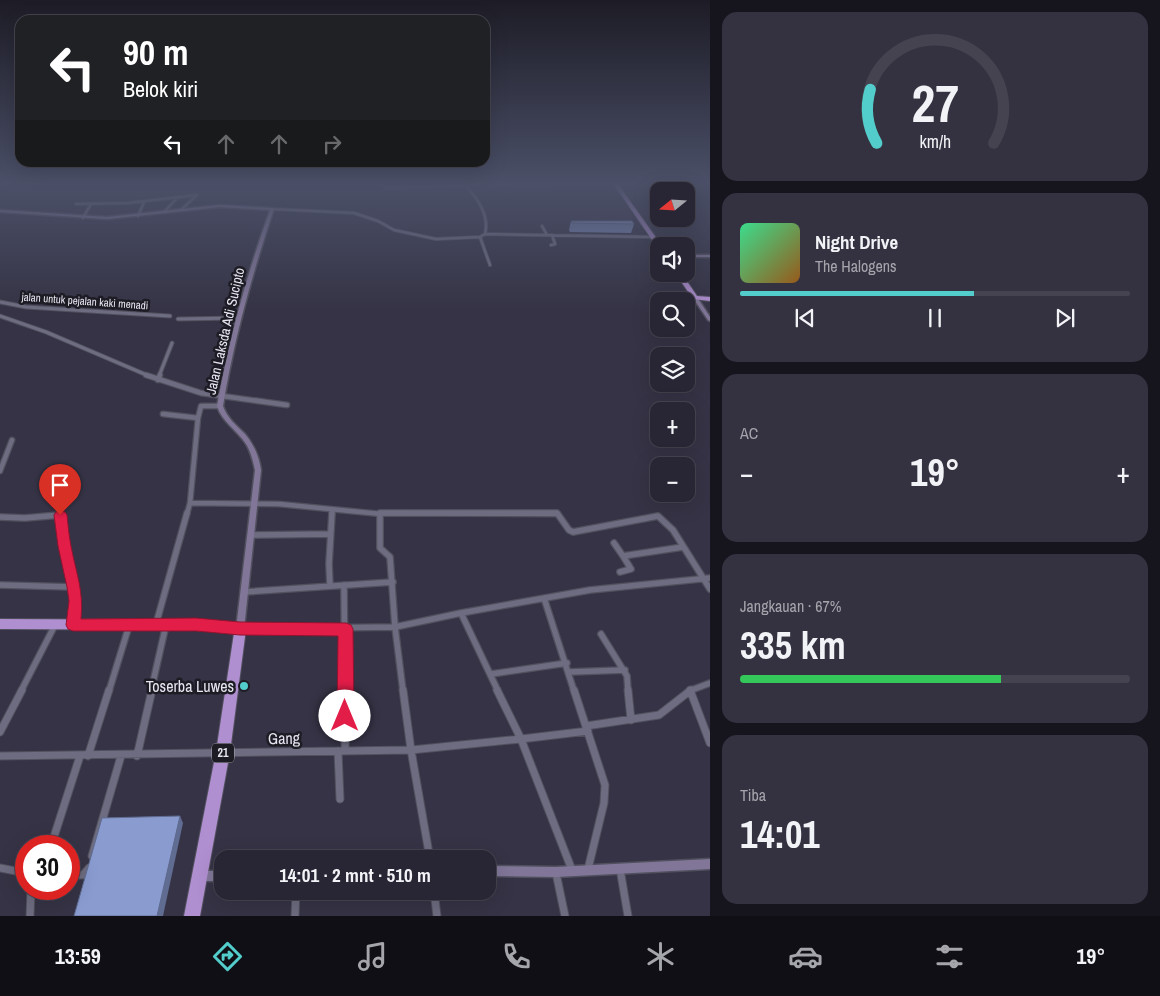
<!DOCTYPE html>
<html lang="id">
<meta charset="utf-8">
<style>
body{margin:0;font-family:"Archivo Narrow",sans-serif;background:#343240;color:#f1f3f6;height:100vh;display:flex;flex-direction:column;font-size:19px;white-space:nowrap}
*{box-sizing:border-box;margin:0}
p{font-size:16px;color:#a5a5ac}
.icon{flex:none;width:28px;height:28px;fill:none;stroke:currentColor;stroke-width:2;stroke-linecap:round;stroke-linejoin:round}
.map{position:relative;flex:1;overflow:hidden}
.drawer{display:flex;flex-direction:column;gap:12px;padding:12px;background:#16151d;width:450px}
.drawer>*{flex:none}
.hud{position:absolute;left:15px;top:15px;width:475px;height:152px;border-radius:15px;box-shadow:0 5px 20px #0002,0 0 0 1px #44434f;background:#202124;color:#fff;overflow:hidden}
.needle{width:32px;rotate:252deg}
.controls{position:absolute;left:650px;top:182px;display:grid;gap:10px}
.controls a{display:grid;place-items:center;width:45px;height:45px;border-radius:10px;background:#282634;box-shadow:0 5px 20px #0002,0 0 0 1px #44434f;font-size:25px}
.speed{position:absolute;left:15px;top:835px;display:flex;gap:10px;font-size:25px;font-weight:700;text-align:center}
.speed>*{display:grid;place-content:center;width:65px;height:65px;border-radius:50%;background:#282634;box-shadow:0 5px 20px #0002,0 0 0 1px #44434f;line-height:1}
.speed .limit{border:8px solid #d22;background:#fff;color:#111}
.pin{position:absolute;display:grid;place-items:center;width:42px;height:42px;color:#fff;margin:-51px -21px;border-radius:50% 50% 50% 0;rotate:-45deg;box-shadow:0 0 5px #0007}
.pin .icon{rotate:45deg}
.me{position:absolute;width:55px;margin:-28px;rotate:0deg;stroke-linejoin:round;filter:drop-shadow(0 0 4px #0008)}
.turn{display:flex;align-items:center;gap:18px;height:105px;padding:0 25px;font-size:22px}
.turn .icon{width:65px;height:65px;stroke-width:2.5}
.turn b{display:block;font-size:35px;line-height:42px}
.lanes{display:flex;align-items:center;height:48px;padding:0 25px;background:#0003;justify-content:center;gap:25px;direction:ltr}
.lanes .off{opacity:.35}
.big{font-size:38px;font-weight:800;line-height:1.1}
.drawer .widget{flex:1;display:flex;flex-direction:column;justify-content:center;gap:8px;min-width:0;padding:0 18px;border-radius:15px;background:#343240}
.drawer .dial{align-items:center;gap:0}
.dial svg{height:130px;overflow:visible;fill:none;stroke:#44434f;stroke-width:7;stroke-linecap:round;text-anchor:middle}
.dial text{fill:#f1f3f6;stroke:none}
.song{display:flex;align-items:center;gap:15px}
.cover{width:60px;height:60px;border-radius:8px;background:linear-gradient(135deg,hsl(150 70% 55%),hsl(30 70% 35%))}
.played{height:5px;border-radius:2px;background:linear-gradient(90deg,#53cdcb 60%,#44434f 60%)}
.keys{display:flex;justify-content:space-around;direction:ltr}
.heat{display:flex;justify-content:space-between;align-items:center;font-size:28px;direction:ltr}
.charge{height:8px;border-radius:4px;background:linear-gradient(90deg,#34c759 67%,#44434f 0)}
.trip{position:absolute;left:214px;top:850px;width:282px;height:50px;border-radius:15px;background:#282634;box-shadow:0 5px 20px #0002,0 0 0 1px #44434f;font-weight:800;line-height:50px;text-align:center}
.tabs{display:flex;height:80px;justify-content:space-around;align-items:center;background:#100f15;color:#a5a5ac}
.tabs .icon{width:35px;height:35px}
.tabs .on{color:#53cdcb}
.tabs b{font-size:22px;color:#f1f3f6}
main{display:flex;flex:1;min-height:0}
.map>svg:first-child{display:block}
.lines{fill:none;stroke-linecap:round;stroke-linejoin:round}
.street-far4-casing{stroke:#51505e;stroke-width:4}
.street-far3-casing{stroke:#51505e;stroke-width:5}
.street-far2-casing{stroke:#51505e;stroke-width:7}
.street-far1-casing{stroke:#51505e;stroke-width:8}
.street-casing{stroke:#51505e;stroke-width:9}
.secondary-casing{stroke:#51505e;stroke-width:3}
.highway-casing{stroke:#51505e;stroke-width:2}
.street-far4{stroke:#6d6c80;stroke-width:2.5}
.street-far3{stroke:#6d6c80;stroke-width:3}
.street-far2{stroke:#6d6c80;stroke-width:4.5}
.street-far1{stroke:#6d6c80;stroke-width:5.5}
.street{stroke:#6d6c80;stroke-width:7}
.secondary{fill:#817698;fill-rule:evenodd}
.highway{fill:#b08fd0;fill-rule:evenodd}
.wall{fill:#7685b2}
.shaded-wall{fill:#606c91}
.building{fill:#899bcf;stroke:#606c91}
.route{fill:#e11d48;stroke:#92132f}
.poi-dot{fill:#53cdcb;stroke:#1d1c24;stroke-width:2}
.labels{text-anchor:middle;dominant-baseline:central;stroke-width:5;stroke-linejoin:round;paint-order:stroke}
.far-street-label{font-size:11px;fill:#e6e6f1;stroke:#1d1c24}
.shield{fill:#1d1c24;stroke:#aaa9b4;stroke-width:1}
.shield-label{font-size:12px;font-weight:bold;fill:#e6e6f1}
.street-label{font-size:14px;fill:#e6e6f1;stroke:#1d1c24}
.near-poi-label{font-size:16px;fill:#e6e6f1;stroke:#1d1c24;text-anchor:end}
.near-street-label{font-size:16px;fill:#e6e6f1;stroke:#1d1c24}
</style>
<main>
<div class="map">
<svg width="710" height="916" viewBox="0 0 710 916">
<rect width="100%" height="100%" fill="#353345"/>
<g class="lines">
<defs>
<path id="street-far4" d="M382,183L386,188H394L551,183
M76,204L128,203L197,195L181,210
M272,209L354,213L378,221L394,230L436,239L480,237L485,234C490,214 476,197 464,183
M164,212L178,197
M138,216L144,202
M83,218L91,204
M542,226L547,235
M485,234L653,237
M480,237L490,265
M551,245L555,244L552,235"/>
<path id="street-far3" d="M0,302L26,307L170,316
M0,316L46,332L149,376
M178,319L238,318
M159,376L172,343"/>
<path id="street-far2" d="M146,375L201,393L287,405
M158,380L160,375
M163,414L198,418L190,503
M198,418L201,406H220
M0,471L12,440
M381,513L558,514
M187,514L190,503L279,504L381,514
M332,514V510"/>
<path id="street-far1" d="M380,513V548L390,557L395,627
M381,513H557L569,530L573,532L658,516L673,530L710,589
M0,517L25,518L60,515L64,546L76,601L73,624
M251,535L330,534
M614,543L623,556L683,547
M620,572L631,569L623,556
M0,585L74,587
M344,585L345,691
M330,586L329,564L332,513
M244,592L393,582
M544,598L574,691
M461,613L590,590L710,578
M156,624L187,513
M395,627L403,691
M395,627L461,613L498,691
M242,629L395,627
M601,634L627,676L628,691
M569,672L625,670
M491,674L567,663
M21,691L55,625
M109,691L129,626
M151,691L166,625
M689,691L710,683"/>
<path id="street" d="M403,690L411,750L521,739L497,690
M574,690L605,785L604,803L588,869
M628,690L631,720
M690,690L710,743
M586,726L659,715L691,690
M0,732L22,690
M338,751L340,799
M345,751L346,690
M0,756L411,750L430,859
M88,756L109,690
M137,756L152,690
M51,846L80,756
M92,856L121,756
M0,868L26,873
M620,869L628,916
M572,870L521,739L588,731
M556,873L565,916
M69,875H83L89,868
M434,891L437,916
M30,916L31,889
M295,916L296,891"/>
<path id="secondary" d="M220,205L272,208L274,209C252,274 234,339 223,406C227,418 236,425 245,434C254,445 259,456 261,470L244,629L243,631L240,633L237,631L236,629L255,470C253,461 251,452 246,444C237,430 222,422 217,406C229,339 247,274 270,210L220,207L107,219L0,212V210L107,217Z
M686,255H710V257H686Z
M693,297H697L710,317V321L708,320L693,298Z
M710,859V869L556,877L488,876V866L556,867Z
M199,871H222V881H199L195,880L194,876L195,872Z"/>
<path id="highway" d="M613,183H617L662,246L657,247Z
M676,274H682L697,296L710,297V301L693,299Z
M0,619L196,620L244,626L246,629L230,752L200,916H184L216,752L234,633L196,630L0,629Z"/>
</defs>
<use href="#street-far4" class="street-far4-casing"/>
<use href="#street-far3" class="street-far3-casing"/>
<use href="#street-far2" class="street-far2-casing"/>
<use href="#street-far1" class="street-far1-casing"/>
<use href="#street" class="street-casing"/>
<use href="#secondary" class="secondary-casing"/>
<use href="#highway" class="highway-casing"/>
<use href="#street-far4" class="street-far4"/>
<use href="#street-far3" class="street-far3"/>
<use href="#street-far2" class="street-far2"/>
<use href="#street-far1" class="street-far1"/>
<use href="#street" class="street"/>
<use href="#secondary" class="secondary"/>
<use href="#highway" class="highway"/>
</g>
<path class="wall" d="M571,221L634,224L631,233L570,232L569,230Z"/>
<path class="shaded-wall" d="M180,816L183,823L163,916H157Z"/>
<path class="building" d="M571,221H632L634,224L572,223Z
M180,816L157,916H74L102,818Z"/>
<linearGradient id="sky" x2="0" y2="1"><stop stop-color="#1d1c26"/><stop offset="0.59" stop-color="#4b5068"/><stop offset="1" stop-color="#4b5068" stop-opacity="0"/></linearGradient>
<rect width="710" height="311" fill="url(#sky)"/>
<path class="route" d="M60,511L65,512L67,515C68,525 69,536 71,546C76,573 84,591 81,619L196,618L240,622L346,623L351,625L353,629L354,716L351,722L345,724L340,722L337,716L338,636L240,635L196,631H73L68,629L66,625L69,601L67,587L58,546L54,515L56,512Z"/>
<circle class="poi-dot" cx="244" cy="686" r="5"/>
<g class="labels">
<g class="far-street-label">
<text transform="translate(85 301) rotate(4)">jalan untuk pejalan kaki menadi</text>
</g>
<rect class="shield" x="212" y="743.5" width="22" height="19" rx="4"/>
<g class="shield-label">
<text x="223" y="753">21</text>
</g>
<g class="street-label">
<text transform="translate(225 331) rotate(-77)">Jalan Laksda Adi Sucipto</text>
</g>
<g class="near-poi-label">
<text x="234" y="686">Toserba Luwes</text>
</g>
<g class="near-street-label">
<text transform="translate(284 738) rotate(-1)">Gang</text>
</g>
</g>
</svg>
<div class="controls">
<a><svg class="needle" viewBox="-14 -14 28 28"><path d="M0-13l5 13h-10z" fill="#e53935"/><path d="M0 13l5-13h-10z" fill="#a5a5ac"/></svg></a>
<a><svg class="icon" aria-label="sound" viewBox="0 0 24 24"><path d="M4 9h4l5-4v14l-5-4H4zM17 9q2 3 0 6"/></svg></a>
<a><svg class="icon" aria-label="search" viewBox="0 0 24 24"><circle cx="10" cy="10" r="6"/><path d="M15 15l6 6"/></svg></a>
<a><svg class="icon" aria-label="layers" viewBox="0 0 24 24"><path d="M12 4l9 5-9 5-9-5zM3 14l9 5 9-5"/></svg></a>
<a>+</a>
<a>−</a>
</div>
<div class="speed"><div class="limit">30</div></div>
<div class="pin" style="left:60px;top:515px;background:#d93025"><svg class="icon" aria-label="arrive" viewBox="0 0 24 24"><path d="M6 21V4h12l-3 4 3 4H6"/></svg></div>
<svg class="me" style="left:345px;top:716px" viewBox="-20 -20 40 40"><circle r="19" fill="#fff"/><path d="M0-13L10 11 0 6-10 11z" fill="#e11d48"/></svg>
<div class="trip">14:01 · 2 mnt · 510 m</div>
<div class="hud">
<div class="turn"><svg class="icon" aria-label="left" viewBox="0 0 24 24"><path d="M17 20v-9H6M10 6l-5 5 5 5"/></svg><div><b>90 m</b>Belok kiri</div></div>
<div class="lanes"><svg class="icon" aria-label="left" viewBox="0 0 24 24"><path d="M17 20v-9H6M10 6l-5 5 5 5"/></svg><svg class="icon off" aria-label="ahead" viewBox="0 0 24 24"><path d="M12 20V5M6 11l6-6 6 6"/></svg><svg class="icon off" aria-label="ahead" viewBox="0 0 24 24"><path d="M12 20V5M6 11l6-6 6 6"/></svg><svg class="icon off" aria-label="right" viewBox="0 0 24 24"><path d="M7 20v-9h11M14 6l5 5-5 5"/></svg></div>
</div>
</div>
<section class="drawer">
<div class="widget dial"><svg viewBox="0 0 100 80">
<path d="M14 69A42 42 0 1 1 86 69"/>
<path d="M14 69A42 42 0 0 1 10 36" stroke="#53cdcb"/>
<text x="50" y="56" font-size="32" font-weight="700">27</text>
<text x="50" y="72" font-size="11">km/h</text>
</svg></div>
<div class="widget">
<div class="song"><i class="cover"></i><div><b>Night Drive</b><p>The Halogens</p></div></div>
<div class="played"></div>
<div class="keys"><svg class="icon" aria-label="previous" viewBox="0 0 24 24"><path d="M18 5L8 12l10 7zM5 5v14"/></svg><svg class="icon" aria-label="pause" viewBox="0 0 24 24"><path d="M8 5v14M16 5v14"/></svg><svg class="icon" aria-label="next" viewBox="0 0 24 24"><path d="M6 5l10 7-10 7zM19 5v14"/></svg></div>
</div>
<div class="widget"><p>AC</p>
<div class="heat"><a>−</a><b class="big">19°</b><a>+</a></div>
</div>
<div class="widget"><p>Jangkauan · 67%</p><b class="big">335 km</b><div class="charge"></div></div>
<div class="widget"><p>Tiba</p><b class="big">14:01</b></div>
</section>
</main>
<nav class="tabs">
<b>13:59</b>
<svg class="icon on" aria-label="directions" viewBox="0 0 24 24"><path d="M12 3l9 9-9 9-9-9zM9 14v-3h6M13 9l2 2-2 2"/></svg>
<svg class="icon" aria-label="music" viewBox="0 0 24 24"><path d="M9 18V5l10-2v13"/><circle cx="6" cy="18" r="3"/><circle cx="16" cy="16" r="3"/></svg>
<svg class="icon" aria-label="phone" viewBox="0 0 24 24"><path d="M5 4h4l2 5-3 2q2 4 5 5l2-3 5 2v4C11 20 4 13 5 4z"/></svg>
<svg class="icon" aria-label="climate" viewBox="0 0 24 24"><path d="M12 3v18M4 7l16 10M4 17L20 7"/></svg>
<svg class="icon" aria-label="car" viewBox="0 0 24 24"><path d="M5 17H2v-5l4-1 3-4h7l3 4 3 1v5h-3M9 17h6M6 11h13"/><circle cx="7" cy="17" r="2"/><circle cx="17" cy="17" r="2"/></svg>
<svg class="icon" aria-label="filters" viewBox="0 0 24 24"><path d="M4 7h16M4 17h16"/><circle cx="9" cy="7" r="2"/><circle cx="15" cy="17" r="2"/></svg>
<b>19°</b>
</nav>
